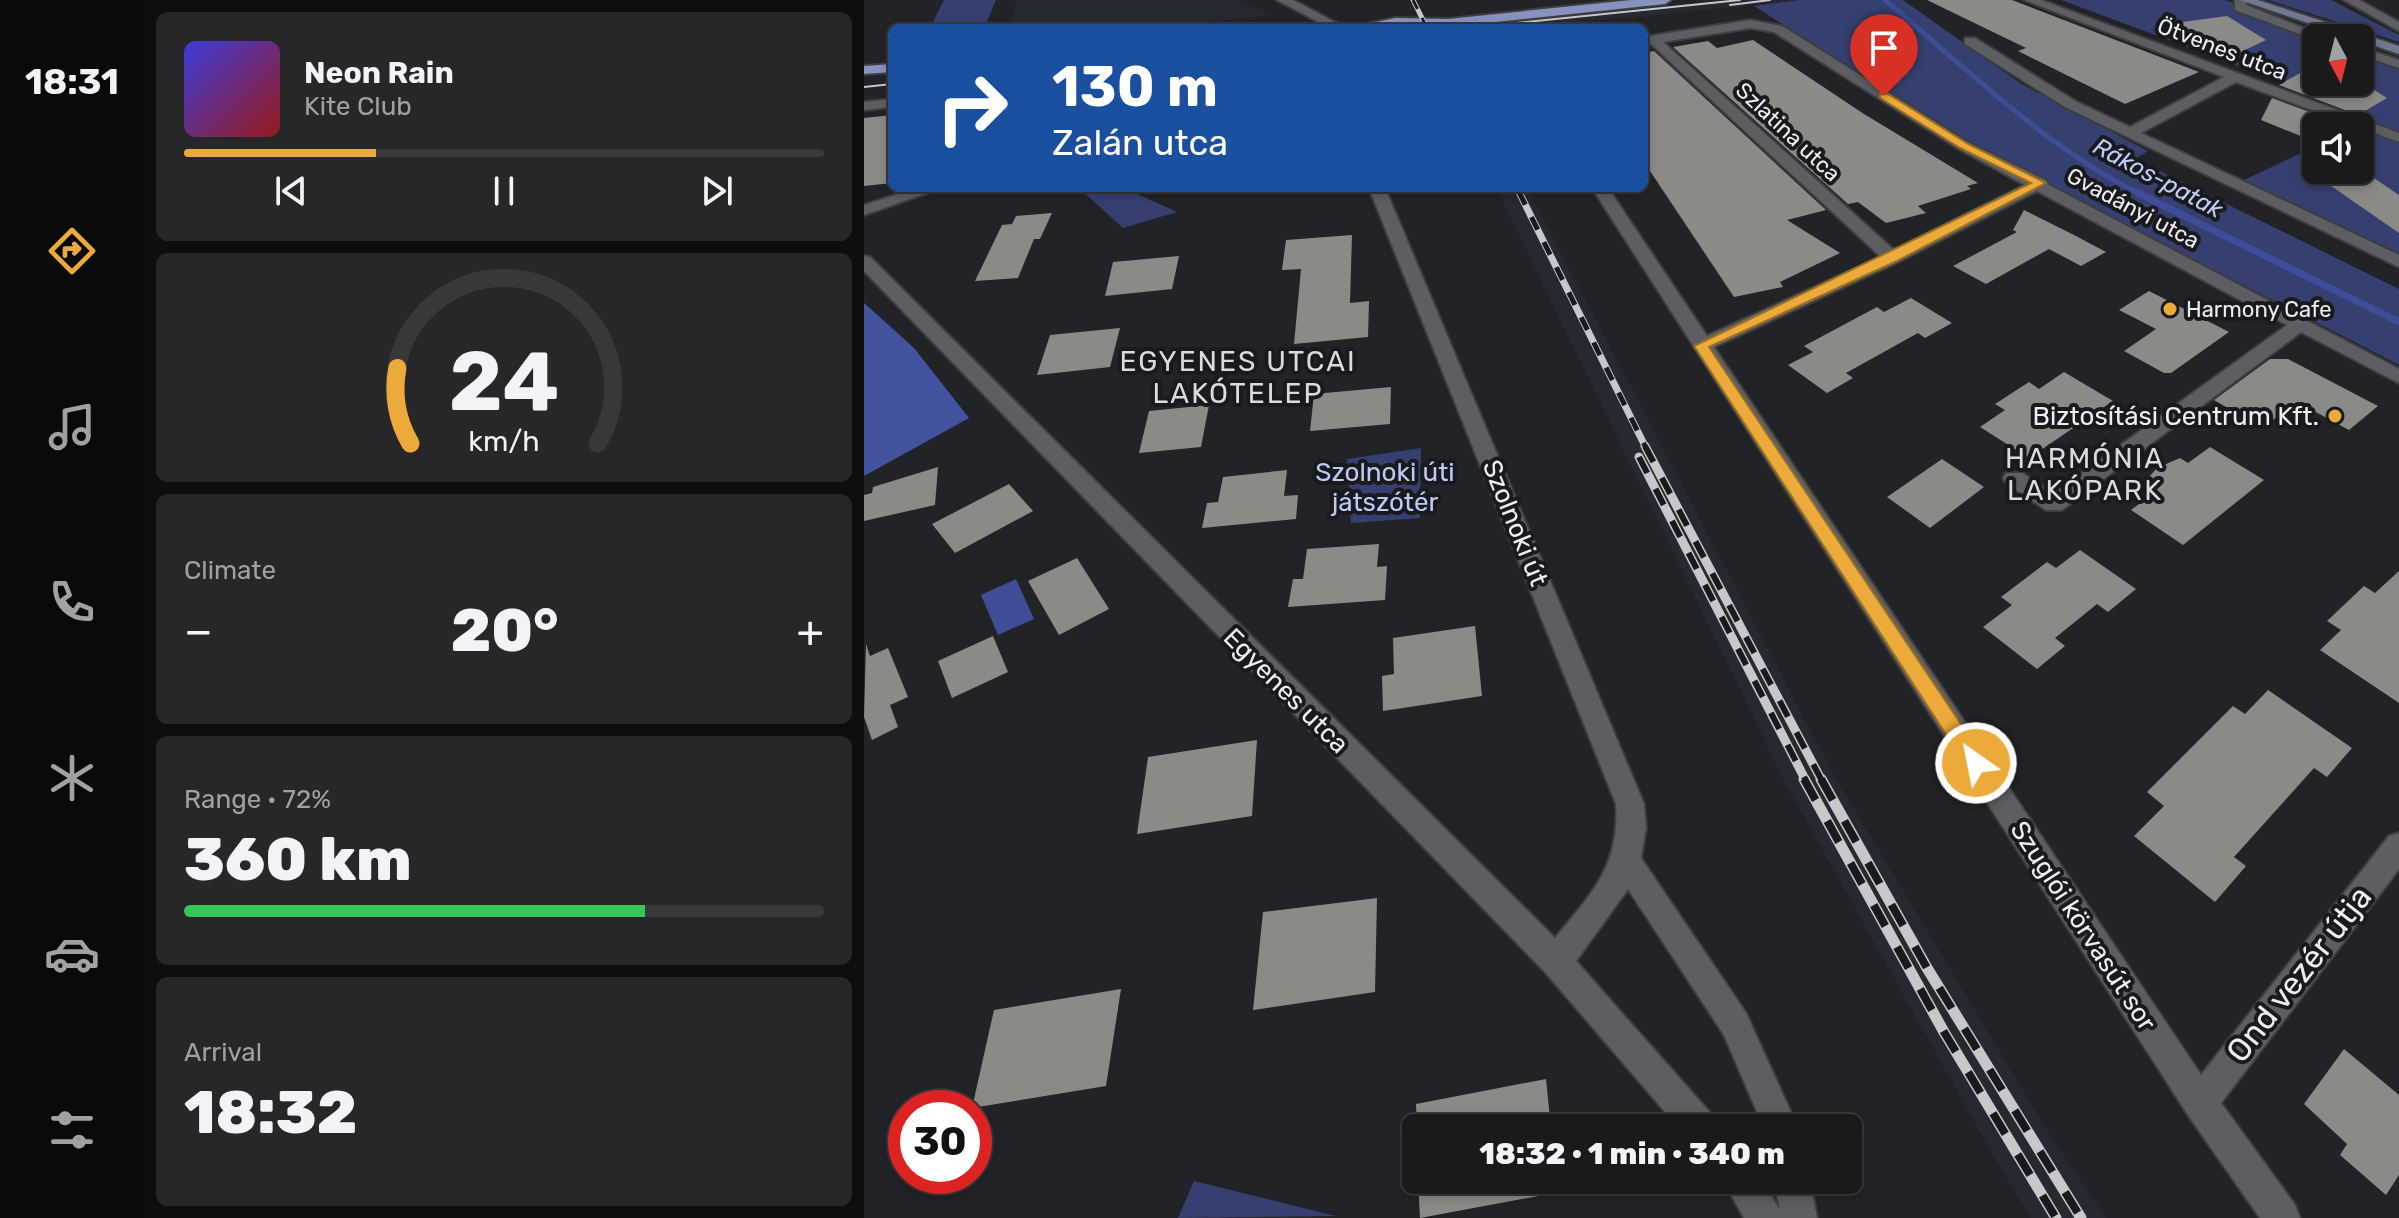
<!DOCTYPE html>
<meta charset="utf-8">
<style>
body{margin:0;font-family:Rubik,sans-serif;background:#272729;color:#f1f3f6;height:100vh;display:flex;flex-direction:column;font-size:30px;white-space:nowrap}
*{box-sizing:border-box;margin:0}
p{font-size:26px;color:#9fa1a3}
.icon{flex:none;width:44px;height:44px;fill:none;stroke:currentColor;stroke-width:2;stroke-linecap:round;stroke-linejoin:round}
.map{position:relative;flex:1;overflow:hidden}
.details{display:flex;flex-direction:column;gap:12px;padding:12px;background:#0e0e0f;width:720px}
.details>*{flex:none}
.top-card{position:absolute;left:24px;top:24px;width:760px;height:168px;border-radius:12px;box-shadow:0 4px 12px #0003,0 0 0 2px #38383b;background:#1a4fa0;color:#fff;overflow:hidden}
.needle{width:52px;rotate:173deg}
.controls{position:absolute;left:1438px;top:24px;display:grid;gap:16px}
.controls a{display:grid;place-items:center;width:72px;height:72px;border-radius:12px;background:#1a1a1c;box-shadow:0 4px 12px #0003,0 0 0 2px #38383b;font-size:40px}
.speed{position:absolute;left:24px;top:1090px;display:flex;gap:16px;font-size:40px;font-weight:700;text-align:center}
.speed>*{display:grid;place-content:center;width:104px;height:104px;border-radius:50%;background:#1a1a1c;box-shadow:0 4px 12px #0003,0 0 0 2px #38383b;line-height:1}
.speed .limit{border:12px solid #d22;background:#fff;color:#111}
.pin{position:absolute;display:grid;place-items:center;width:68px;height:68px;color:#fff;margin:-82px -34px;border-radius:50% 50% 50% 0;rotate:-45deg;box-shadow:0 0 8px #0007}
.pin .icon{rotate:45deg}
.me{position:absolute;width:88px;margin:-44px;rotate:327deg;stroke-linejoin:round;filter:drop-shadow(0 0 6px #0008)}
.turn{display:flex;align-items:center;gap:28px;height:168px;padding:0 32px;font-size:36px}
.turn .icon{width:104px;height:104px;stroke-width:2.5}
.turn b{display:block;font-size:56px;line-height:68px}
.big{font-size:60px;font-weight:800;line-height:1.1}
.details .widget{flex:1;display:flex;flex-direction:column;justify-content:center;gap:12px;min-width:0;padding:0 28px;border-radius:12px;background:#272729}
.details .dial{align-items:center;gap:0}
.dial svg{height:208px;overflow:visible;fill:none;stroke:#38383b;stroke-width:7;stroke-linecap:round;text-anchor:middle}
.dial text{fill:#f1f3f6;stroke:none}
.song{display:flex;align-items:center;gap:24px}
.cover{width:96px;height:96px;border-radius:12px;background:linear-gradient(135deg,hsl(240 70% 55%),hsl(0 70% 35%))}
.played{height:8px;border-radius:4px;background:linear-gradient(90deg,#ebaa39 30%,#38383b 30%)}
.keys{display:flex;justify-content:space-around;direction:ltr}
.heat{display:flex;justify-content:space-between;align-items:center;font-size:44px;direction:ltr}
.charge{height:12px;border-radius:6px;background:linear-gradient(90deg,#34c759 72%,#38383b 0)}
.trip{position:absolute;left:538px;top:1114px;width:460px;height:80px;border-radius:12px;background:#1a1a1c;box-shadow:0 4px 12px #0003,0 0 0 2px #38383b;font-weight:800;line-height:80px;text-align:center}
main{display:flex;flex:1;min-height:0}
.menu{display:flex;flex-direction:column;width:144px;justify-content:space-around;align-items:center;background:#0a0a0b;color:#9fa1a3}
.menu .icon{width:56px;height:56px}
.menu .active{color:#ebaa39}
.menu b{font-size:36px;color:#f1f3f6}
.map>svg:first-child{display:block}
.built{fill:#272932}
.green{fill:#364070}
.forest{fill:#4453a0}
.water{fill:#3f4c98}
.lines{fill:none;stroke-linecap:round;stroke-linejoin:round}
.stream-far1{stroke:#3f4c98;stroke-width:5}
.stream{stroke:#3f4c98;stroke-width:7}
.building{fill:#8c8a86}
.street-casing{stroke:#3e3e40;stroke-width:4}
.secondary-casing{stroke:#3e3e40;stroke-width:4}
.primary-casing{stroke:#3e3e40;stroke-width:4}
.street{fill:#5d5e61;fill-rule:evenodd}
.secondary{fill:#727890;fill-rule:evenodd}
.primary{fill:#8792bf;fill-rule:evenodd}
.tram{stroke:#c7c8ca;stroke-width:2}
.rail-far3-casing{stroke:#c7c8ca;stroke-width:5}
.rail-far2-casing{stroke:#c7c8ca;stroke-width:7}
.rail-far1-casing{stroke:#c7c8ca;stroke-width:9}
.rail-casing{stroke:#c7c8ca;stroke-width:11}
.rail-far3{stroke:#191a1d;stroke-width:3;stroke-dasharray:10;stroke-linecap:butt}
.rail-far2{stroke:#191a1d;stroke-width:5;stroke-dasharray:14;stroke-linecap:butt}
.rail-far1{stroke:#191a1d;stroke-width:6;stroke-dasharray:18;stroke-linecap:butt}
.rail{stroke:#191a1d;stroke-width:8;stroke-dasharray:24;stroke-linecap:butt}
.route{fill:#ebaa39;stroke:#996e25;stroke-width:2}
.poi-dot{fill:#ebaa39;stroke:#191a1d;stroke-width:3}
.labels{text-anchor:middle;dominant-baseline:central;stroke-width:8;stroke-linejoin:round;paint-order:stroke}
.far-street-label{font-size:22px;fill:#edeef0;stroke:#191a1d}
.far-poi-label{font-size:22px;fill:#edeef0;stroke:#191a1d;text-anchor:start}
.far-water-label{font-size:24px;font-style:italic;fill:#c0ccf7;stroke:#191a1d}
.poi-label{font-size:26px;fill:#edeef0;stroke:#191a1d;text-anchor:end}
.park-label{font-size:26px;fill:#becaf5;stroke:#191a1d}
.street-label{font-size:26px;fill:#edeef0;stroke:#191a1d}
.neighbourhood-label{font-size:28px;letter-spacing:2px;fill:#dadbe0;stroke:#191a1d}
.near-street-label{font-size:32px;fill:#edeef0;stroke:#191a1d}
</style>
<main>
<nav class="menu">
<b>18:31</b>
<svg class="icon active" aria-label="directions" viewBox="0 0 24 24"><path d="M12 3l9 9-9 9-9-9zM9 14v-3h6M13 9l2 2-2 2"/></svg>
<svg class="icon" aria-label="music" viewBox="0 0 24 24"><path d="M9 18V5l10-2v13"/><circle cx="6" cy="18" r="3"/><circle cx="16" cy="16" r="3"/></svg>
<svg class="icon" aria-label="phone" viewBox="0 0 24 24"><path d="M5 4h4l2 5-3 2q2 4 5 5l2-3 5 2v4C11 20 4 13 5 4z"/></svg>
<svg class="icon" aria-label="climate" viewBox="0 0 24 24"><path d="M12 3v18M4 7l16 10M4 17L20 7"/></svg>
<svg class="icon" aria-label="car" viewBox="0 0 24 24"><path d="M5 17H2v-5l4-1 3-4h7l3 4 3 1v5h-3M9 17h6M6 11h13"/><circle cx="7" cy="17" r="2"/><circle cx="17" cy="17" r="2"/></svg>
<svg class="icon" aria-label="filters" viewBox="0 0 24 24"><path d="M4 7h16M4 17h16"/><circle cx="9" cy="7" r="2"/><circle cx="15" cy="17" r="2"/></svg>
</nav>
<section class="details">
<div class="widget">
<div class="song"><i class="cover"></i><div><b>Neon Rain</b><p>Kite Club</p></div></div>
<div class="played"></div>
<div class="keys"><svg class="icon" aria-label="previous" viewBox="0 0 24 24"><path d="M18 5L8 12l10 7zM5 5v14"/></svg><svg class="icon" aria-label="pause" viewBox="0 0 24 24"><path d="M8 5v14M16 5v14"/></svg><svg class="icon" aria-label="next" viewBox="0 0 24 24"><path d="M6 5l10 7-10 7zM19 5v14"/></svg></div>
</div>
<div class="widget dial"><svg viewBox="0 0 100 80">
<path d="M14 69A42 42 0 1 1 86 69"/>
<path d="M14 69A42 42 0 0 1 9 40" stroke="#ebaa39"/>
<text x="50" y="56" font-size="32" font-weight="700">24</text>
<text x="50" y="72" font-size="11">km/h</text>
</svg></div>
<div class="widget"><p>Climate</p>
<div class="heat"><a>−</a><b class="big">20°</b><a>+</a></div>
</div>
<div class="widget"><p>Range · 72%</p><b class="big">360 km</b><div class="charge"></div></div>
<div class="widget"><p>Arrival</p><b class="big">18:32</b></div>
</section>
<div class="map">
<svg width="1535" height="1218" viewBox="0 0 1535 1218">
<rect width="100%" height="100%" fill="#222326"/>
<path class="built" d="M153,0H375L407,15L296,28H145Z
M864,0H936L664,28H582Z
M632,188H663L968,772L1181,1127L1242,1218H1167L1133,1162L923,786Z"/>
<path class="green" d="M80,0H132L120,28H66Z
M936,0H1039L1156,83L1284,151L1271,159L1535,289V365L1119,151L890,6Z
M1197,0H1361L1476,38H1452V82H1496V45L1535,58V253L1380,180L1452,146V170H1496L1494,126L1512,117Z
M1404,0H1467L1535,35V42Z
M215,188H260L313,212L259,228Z
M557,448L556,518L487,523L483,459Z
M330,1181L472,1216L314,1218Z"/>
<path class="forest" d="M0,303L50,348L105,418L0,476Z"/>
<path class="water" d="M152,579L170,619L134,635L117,595Z"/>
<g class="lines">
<path class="stream-far1" d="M1021,0C1102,68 1181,147 1276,194"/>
<path class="stream" d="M1272,192L1535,322"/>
</g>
<path class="building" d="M1063,0H1148L1335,72L1261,104L1154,51L1162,48Z
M1363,16L1402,40L1364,58L1311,23Z
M889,40L1000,114L1114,183L1103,186L1107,189L1054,206L1062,213L1022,223L994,202L984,204L809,47L844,41L853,48Z
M790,51L962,210L923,220L976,253L916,282L919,287L870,297L780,162V53Z
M1452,64V82L1496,81L1523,98L1494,115L1415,85Z
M1408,98L1478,124L1452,126L1449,141L1397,120Z
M28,115V183L0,186V118Z
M1444,170H1498L1535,195V233Z
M1160,210L1210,235L1242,252L1217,266L1185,249L1122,284L1089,266L1153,232L1149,230Z
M188,213L176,239H170L154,278L111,281L138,225L148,224L152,216Z
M488,235L486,303L505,301L504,337L430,344L437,269L418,270L422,240Z
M315,256L308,289L241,296L249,262Z
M1285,291L1365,332L1307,373H1300L1260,351L1292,329L1255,310Z
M1047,298L1088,323L1061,338L1054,333L982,373L989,378L963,393L924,365L949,352L940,346L1013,307L1020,312Z
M256,328L246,367L173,375L186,335Z
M1406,359H1424L1514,406L1485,430L1433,402L1398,428L1350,400Z
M1200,372L1249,401L1165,458L1116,427L1141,410L1131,404L1165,382L1175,389Z
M527,387L526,424L446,431L450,394Z
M345,405L337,447L275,453L285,411Z
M1346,447L1400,480L1319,545L1267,510L1290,493L1278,485L1293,468L1316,458L1324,463Z
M1078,459L1120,487L1066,528L1023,497Z
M74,467L71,505L0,521V495L8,493L9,487Z
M423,470L420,496L434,495L432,519L338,528L343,503L354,502L359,477Z
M145,484L169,511L91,553L68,524Z
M515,544L513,567L523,566L521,600L424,607L429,579H439L443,549Z
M1216,550L1272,589L1244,612L1233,604L1191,638L1201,646L1173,669L1119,627L1148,605L1137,597L1183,562L1192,568Z
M213,558L245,609L195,635L164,581Z
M1535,571V703L1456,650L1477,630L1463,621L1500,586L1511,593Z
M611,626L618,696L519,711L518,676L530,674L529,638Z
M129,636L144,672L88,698L74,661Z
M2,644L6,656L24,648L44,697L26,705L34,727L8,740L0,717Z
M1404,690L1488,748L1463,777L1450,768L1370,857L1382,866L1351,902L1270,836L1300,806L1283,792L1369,706L1381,714Z
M393,740L388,816L273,834L284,757Z
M513,898L511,992L389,1010L399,912Z
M257,989L242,1086L108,1108L130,1010Z
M1480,1049L1535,1095V1175L1522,1195L1476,1155L1483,1144L1440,1104Z
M682,1079L687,1128H553L552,1104Z
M554,1180H695L696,1192L556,1218Z"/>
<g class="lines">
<defs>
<path id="street" d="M413,0H429L482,28H466Z
M1160,0H1177L1535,133V142L1372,82L1277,133L1535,255V267L1201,107L1101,44V38H1111L1211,101L1266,127L1360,77Z
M1371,0H1383L1382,5L1465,38L1452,40L1371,10Z
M1480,0H1495L1535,22V31Z
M886,20L918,26L1105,143L1182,180L1183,184L1535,369V383L1437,332L1198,510H1182L1142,483L1139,478L1142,473H1158L1190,493L1423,325L1173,191L1034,262L850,347L1337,1075L1525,836L1535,833V869L1357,1103L1431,1205L1436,1218H1396L1324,1115L728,188H744L843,336L1017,257L787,44L780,45V37ZM886,28L910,32L1095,149L1161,185L1030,250L799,42Z
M1496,47L1535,60V68L1496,55Z
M28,99V107L0,110V102Z
M53,188H77L0,215V205Z
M505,188H521L780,804L782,828L777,858L882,1013L934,1128H900L860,1035L764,889L712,961L849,1116L854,1128H815L681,972L0,271V256L6,257L691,938C728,893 756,866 752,804Z
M859,1180H897L916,1210L910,1180H946L953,1218H880Z"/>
<path id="secondary" d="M1376,0H1394L1535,46V54Z"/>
<path id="primary" d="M767,0H807L801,4L584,27L484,28L531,18L584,19Z
M28,64V72L0,74V66Z"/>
</defs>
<use href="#street" class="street-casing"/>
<use href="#secondary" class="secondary-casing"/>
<use href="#primary" class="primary-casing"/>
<use href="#street" class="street"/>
<use href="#secondary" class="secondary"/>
<use href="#primary" class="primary"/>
<path class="tram" d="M866,5L906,0
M605,28L876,0
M0,87L28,84"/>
<defs>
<path id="rail-far3" d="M549,0L563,28
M653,188L656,194"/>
<path id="rail-far2" d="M655,192L782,448"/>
<path id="rail-far1" d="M781,446L958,781
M775,457L942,781"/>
<path id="rail" d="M940,779L1080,1032L1192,1218
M957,779L1063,968L1217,1218"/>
</defs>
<use href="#rail-far3" class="rail-far3-casing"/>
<use href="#rail-far2" class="rail-far2-casing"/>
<use href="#rail-far1" class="rail-far1-casing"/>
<use href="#rail" class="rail-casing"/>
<use href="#rail-far3" class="rail-far3"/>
<use href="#rail-far2" class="rail-far2"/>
<use href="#rail-far1" class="rail-far1"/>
<use href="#rail" class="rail"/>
</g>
<path class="route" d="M1016,94H1024L1104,144L1182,183L1033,261L845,347L1119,757L1122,763L1119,770L1112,772L1105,770L830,346L1167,183L1096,148L1016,98Z"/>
<g class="poi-dot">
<circle cx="1306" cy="309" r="8"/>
<circle cx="1471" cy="416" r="8"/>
</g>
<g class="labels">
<g class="far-street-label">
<text transform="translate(1358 49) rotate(21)">Ötvenes utca</text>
<text transform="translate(924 132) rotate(43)">Szlatina utca</text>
<text transform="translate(1269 208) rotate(28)">Gvadányi utca</text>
</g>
<g class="far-poi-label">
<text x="1322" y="309">Harmony Cafe</text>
</g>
<g class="far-water-label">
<text transform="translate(1294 178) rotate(28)">Rákos-patak</text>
</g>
<g class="poi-label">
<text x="1455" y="416">Biztosítási Centrum Kft.</text>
</g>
<g class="park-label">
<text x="521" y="472">Szolnoki úti<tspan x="521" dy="30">játszótér</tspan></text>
</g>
<g class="street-label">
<text transform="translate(651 523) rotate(68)">Szolnoki út</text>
<text transform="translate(422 691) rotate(45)">Egyenes utca</text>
<text transform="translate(1219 926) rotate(57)">Szuglói körvasút sor</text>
</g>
<g class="neighbourhood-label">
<text x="374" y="361">EGYENES UTCAI<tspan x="374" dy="32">LAKÓTELEP</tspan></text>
<text x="1221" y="458">HARMÓNIA<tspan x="1221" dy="32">LAKÓPARK</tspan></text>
</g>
<g class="near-street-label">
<text transform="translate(1435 974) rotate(-52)">Ond vezér útja</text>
</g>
</g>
</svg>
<div class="controls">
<a><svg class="needle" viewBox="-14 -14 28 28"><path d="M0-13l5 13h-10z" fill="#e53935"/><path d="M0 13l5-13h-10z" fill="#9fa1a3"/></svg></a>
<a><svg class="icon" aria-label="sound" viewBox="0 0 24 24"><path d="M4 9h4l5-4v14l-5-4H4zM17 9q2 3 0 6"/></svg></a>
</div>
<div class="speed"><div class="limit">30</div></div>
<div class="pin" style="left:1020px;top:96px;background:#d93025"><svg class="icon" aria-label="arrive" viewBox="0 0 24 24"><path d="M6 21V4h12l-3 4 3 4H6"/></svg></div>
<svg class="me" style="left:1112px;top:763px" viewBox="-20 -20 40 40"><circle r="17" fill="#ebaa39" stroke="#fff" stroke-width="3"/><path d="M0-11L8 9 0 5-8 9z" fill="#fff"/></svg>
<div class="trip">18:32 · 1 min · 340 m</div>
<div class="top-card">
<div class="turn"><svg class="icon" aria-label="right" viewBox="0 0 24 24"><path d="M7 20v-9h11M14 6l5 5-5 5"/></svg><div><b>130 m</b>Zalán utca</div></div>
</div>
</div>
</main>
